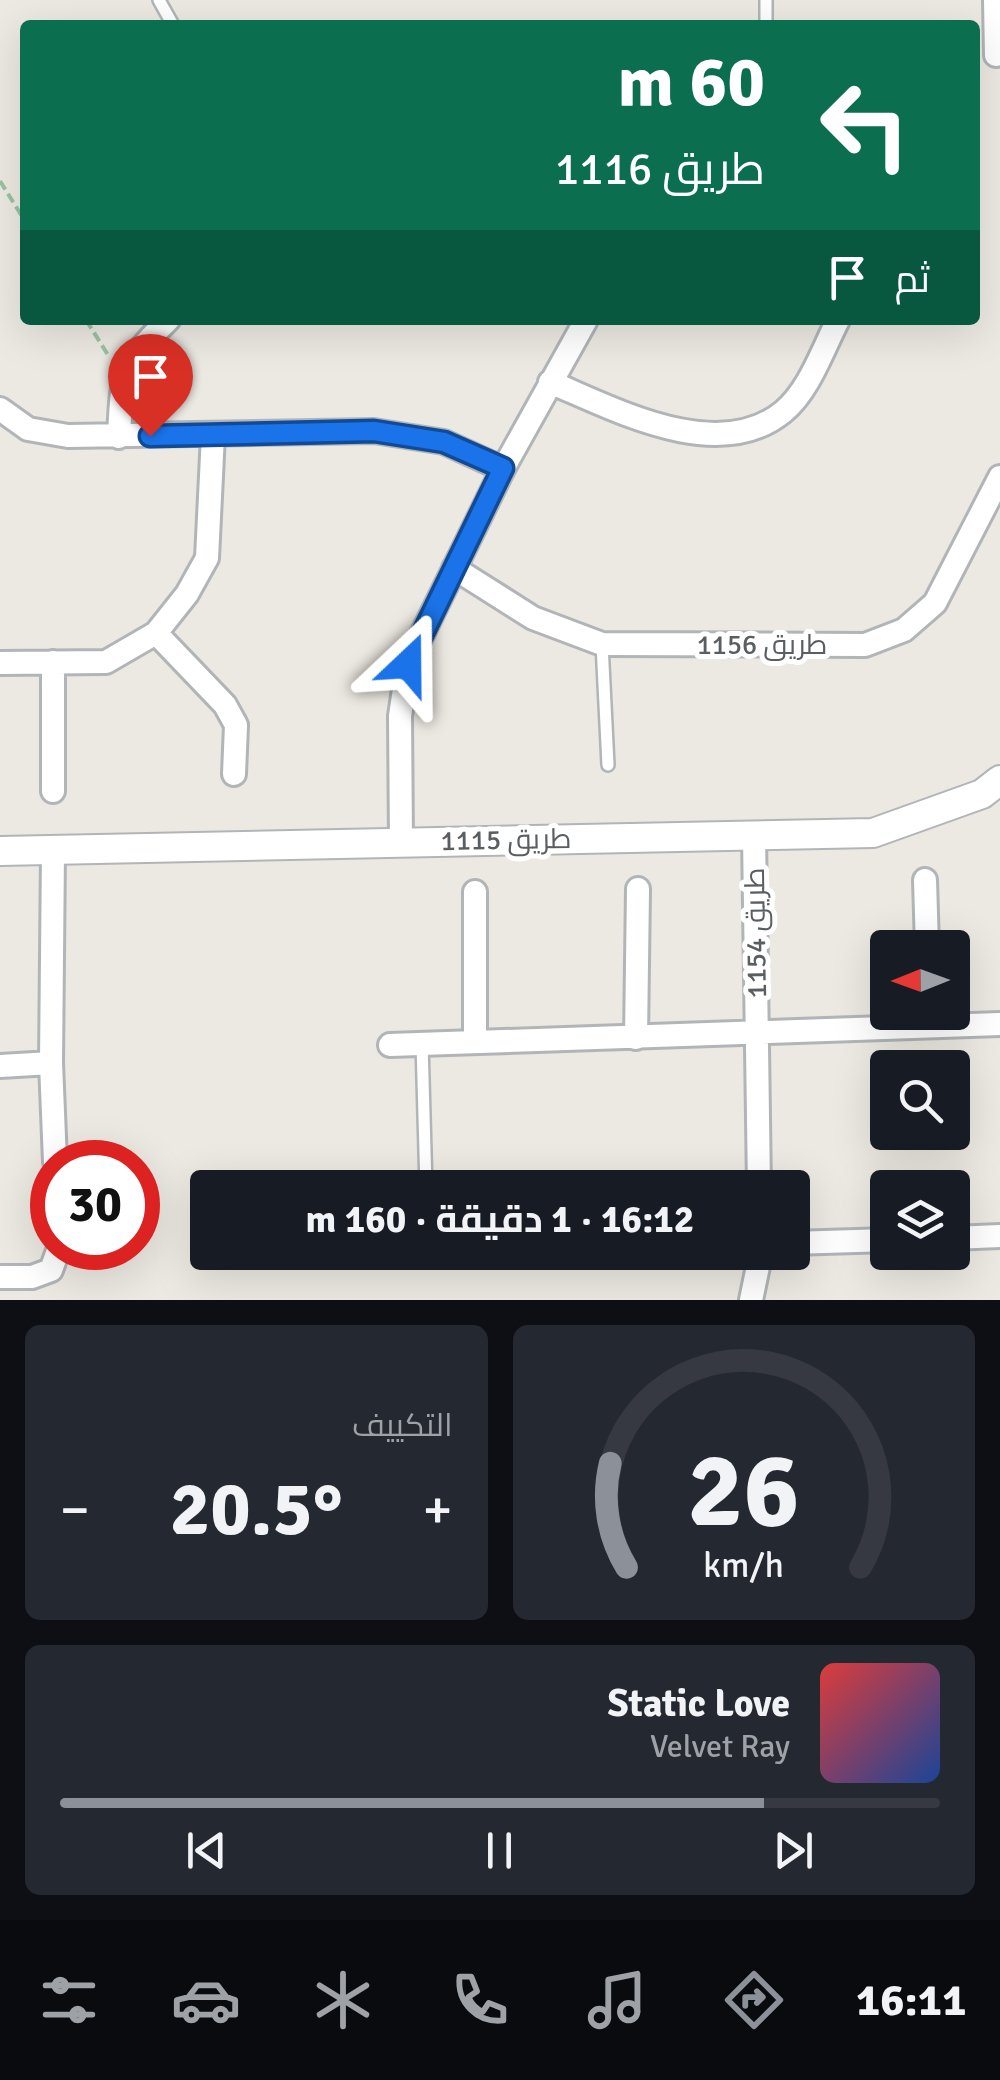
<!DOCTYPE html>
<html lang="ar">
<meta charset="utf-8">
<style>
body{margin:0;font-family:Signika,Cairo,sans-serif;background:#242831;color:#f1f3f6;direction:rtl;height:100vh;display:flex;flex-direction:column;font-size:38px;white-space:nowrap}
*{box-sizing:border-box;margin:0}
p{font-size:32px;color:#9ea1a6}
.icon{flex:none;width:55px;height:55px;fill:none;stroke:currentColor;stroke-width:2;stroke-linecap:round;stroke-linejoin:round}
.map{position:relative;height:1300px;overflow:hidden;direction:ltr}
.side{display:flex;flex-direction:column;gap:25px;padding:25px;background:#0d0f14;flex:1}
.side>*{flex:none}
.guide{position:absolute;left:20px;top:20px;width:960px;height:305px;border-radius:10px;box-shadow:0 10px 40px #0002;direction:rtl;background:#0b6e4f;color:#fff;overflow:hidden}
.needle{width:65px;rotate:269deg}
.buttons{position:absolute;left:870px;top:930px;display:grid;gap:20px}
.buttons a{display:grid;place-items:center;width:100px;height:100px;border-radius:10px;background:#171b24;box-shadow:0 10px 40px #0002;font-size:50px}
.speed{position:absolute;left:30px;top:1140px;display:flex;gap:20px;font-size:50px;font-weight:700;text-align:center}
.speed>*{display:grid;place-content:center;width:130px;height:130px;border-radius:50%;background:#171b24;box-shadow:0 10px 40px #0002;line-height:1}
.speed .limit{border:15px solid #d22;background:#fff;color:#111}
.pin{position:absolute;display:grid;place-items:center;width:85px;height:85px;color:#fff;margin:-102px -42px;border-radius:50% 50% 50% 0;rotate:-45deg;box-shadow:0 0 10px #0007}
.pin .icon{rotate:45deg}
.me{position:absolute;width:110px;margin:-55px;rotate:23deg;stroke-linejoin:round;filter:drop-shadow(0 0 8px #0008)}
.turn{display:flex;align-items:center;gap:35px;height:210px;padding:0 50px;font-size:45px}
.turn .icon{width:130px;height:130px;stroke-width:2.5}
.turn b{display:block;font-size:70px;line-height:85px}
.then{display:flex;align-items:center;height:95px;padding:0 50px;background:#0003;gap:20px;font-size:38px}
.big{font-size:75px;font-weight:700;line-height:1.1}
.side .card{flex:1;display:flex;flex-direction:column;justify-content:center;gap:15px;min-width:0;padding:0 35px;border-radius:15px;background:#242831}
.side .dial{align-items:center;gap:0}
.dial svg{height:260px;overflow:visible;fill:none;stroke:#363941;stroke-width:7;stroke-linecap:round;text-anchor:middle}
.dial text{fill:#f1f3f6;stroke:none}
.song{display:flex;align-items:center;gap:30px}
.cover{width:120px;height:120px;border-radius:15px;background:linear-gradient(135deg,hsl(0 70% 55%),hsl(220 70% 35%))}
.played{height:10px;border-radius:5px;background:linear-gradient(90deg,#8c9099 80%,#363941 80%)}
.keys{display:flex;justify-content:space-around;direction:ltr}
.heat{display:flex;justify-content:space-between;align-items:center;font-size:55px;direction:ltr}
.side .tiles{flex:1;display:grid;gap:25px;grid-template-columns:1fr 1fr}
.card:last-child{grid-column:span 2}
.trip{position:absolute;left:190px;top:1170px;width:620px;height:100px;border-radius:10px;background:#171b24;box-shadow:0 10px 40px #0002;font-weight:700;line-height:100px;text-align:center;direction:rtl}
.tab-bar{display:flex;height:160px;justify-content:space-around;align-items:center;background:#090b0e;color:#9ea1a6}
.tab-bar .icon{width:70px;height:70px}
.tab-bar .on{color:#8c9099}
.tab-bar b{font-size:45px;color:#f1f3f6}
.map>svg:first-child{display:block}
.lines{fill:none;stroke-linecap:round;stroke-linejoin:round}
.service-casing{stroke:#b2b5b8;stroke-width:16}
.minor-casing{stroke:#b2b5b8;stroke-width:28}
.tertiary-casing{stroke:#b2b5b8;stroke-width:32}
.path{stroke:#9ac2a2;stroke-width:4;stroke-dasharray:10 5;stroke-linecap:butt}
.service{stroke:#fff;stroke-width:11}
.minor{stroke:#fff;stroke-width:22}
.tertiary{stroke:#fff;stroke-width:28}
.route-casing{stroke:#114b97;stroke-width:25}
.route{stroke:#1a73e8;stroke-width:18}
.labels{text-anchor:middle;dominant-baseline:central;stroke-width:10;stroke-linejoin:round;paint-order:stroke}
.street-label{font-size:28px;fill:#5a5e61;stroke:#fff}
</style>
<div class="map">
<svg width="1000" height="1300" viewBox="0 0 1000 1300">
<rect width="100%" height="100%" fill="#ece9e2"/>
<g class="lines">
<defs>
<path id="service" d="M159,0L173,25
M766,0V25
M602,644L608,765
M422,1043L426,1188"/>
<path id="minor" d="M995,0L996,55
M550,382C614,409 718,465 783,412C809,391 823,349 838,320
M0,409L28,429L68,436L374,431L444,442L503,469
M119,437C122,373 122,365 168,320
M454,568L533,618L602,644L865,645L904,630L935,603L1000,477
M156,633L225,705L236,725L234,774
M0,663L106,662L156,633L187,594L207,558L213,435
M53,791V662
M754,835L759,1188
M401,842L400,716L408,663L503,469L586,320
M53,851L51,1063L55,1162
M925,880L927,948
M636,1038L638,889
M475,1042V892
M390,1045L1000,1024
M0,1066L51,1063
M952,1238L1000,1236
M792,1243L888,1240
M0,1277H32L51,1270L59,1248
M751,1300L761,1252"/>
<path id="tertiary" d="M0,851L873,833L982,794L1000,780"/>
</defs>
<use href="#service" class="service-casing"/>
<use href="#minor" class="minor-casing"/>
<use href="#tertiary" class="tertiary-casing"/>
<path class="path" d="M0,181L25,221
M86,320L110,358"/>
<use href="#service" class="service"/>
<use href="#minor" class="minor"/>
<use href="#tertiary" class="tertiary"/>
</g>
<g class="lines">
<defs>
<path id="route" d="M150,436L374,431L444,442L503,468L408,664"/>
</defs>
<use href="#route" class="route-casing"/>
<use href="#route" class="route"/>
</g>
<g class="labels">
<g class="street-label">
<text x="762" y="645">طريق 1156</text>
<text transform="translate(506 840) rotate(-1)">طريق 1115</text>
<text transform="translate(756 933) rotate(-91)">طريق 1154</text>
</g>
</g>
</svg>
<div class="buttons">
<a><svg class="needle" viewBox="-14 -14 28 28"><path d="M0-13l5 13h-10z" fill="#e53935"/><path d="M0 13l5-13h-10z" fill="#9ea1a6"/></svg></a>
<a><svg class="icon" aria-label="search" viewBox="0 0 24 24"><circle cx="10" cy="10" r="6"/><path d="M15 15l6 6"/></svg></a>
<a><svg class="icon" aria-label="layers" viewBox="0 0 24 24"><path d="M12 4l9 5-9 5-9-5zM3 14l9 5 9-5"/></svg></a>
</div>
<div class="speed"><div class="limit">30</div></div>
<div class="pin" style="left:150px;top:436px;background:#d93025"><svg class="icon" aria-label="arrive" viewBox="0 0 24 24"><path d="M6 21V4h12l-3 4 3 4H6"/></svg></div>
<svg class="me" style="left:408px;top:664px" viewBox="-20 -20 40 40"><path d="M0-17L14 15 0 8-14 15z" fill="#1a73e8" stroke="#fff" stroke-width="4"/></svg>
<div class="trip">16:12 · 1 دقيقة · 160 m</div>
<div class="guide">
<div class="turn"><svg class="icon" aria-label="left" viewBox="0 0 24 24"><path d="M17 20v-9H6M10 6l-5 5 5 5"/></svg><div><b>60 m</b>طريق 1116</div></div>
<div class="then">ثم<svg class="icon" aria-label="arrive" viewBox="0 0 24 24"><path d="M6 21V4h12l-3 4 3 4H6"/></svg></div>
</div>
</div>
<section class="side">
<div class="tiles">
<div class="card dial"><svg viewBox="0 0 100 80">
<path d="M14 69A42 42 0 1 1 86 69"/>
<path d="M14 69A42 42 0 0 1 9 37" stroke="#8c9099"/>
<text x="50" y="56" font-size="32" font-weight="700">26</text>
<text x="50" y="72" font-size="11">km/h</text>
</svg></div>
<div class="card"><p>التكييف</p>
<div class="heat"><a>−</a><b class="big">20.5°</b><a>+</a></div>
</div>
<div class="card">
<div class="song"><i class="cover"></i><div><b>Static Love</b><p>Velvet Ray</p></div></div>
<div class="played"></div>
<div class="keys"><svg class="icon" aria-label="previous" viewBox="0 0 24 24"><path d="M18 5L8 12l10 7zM5 5v14"/></svg><svg class="icon" aria-label="pause" viewBox="0 0 24 24"><path d="M8 5v14M16 5v14"/></svg><svg class="icon" aria-label="next" viewBox="0 0 24 24"><path d="M6 5l10 7-10 7zM19 5v14"/></svg></div>
</div>
</div>
</section>
<nav class="tab-bar">
<b>16:11</b>
<svg class="icon on" aria-label="directions" viewBox="0 0 24 24"><path d="M12 3l9 9-9 9-9-9zM9 14v-3h6M13 9l2 2-2 2"/></svg>
<svg class="icon" aria-label="music" viewBox="0 0 24 24"><path d="M9 18V5l10-2v13"/><circle cx="6" cy="18" r="3"/><circle cx="16" cy="16" r="3"/></svg>
<svg class="icon" aria-label="phone" viewBox="0 0 24 24"><path d="M5 4h4l2 5-3 2q2 4 5 5l2-3 5 2v4C11 20 4 13 5 4z"/></svg>
<svg class="icon" aria-label="climate" viewBox="0 0 24 24"><path d="M12 3v18M4 7l16 10M4 17L20 7"/></svg>
<svg class="icon" aria-label="car" viewBox="0 0 24 24"><path d="M5 17H2v-5l4-1 3-4h7l3 4 3 1v5h-3M9 17h6M6 11h13"/><circle cx="7" cy="17" r="2"/><circle cx="17" cy="17" r="2"/></svg>
<svg class="icon" aria-label="filters" viewBox="0 0 24 24"><path d="M4 7h16M4 17h16"/><circle cx="9" cy="7" r="2"/><circle cx="15" cy="17" r="2"/></svg>
</nav>
